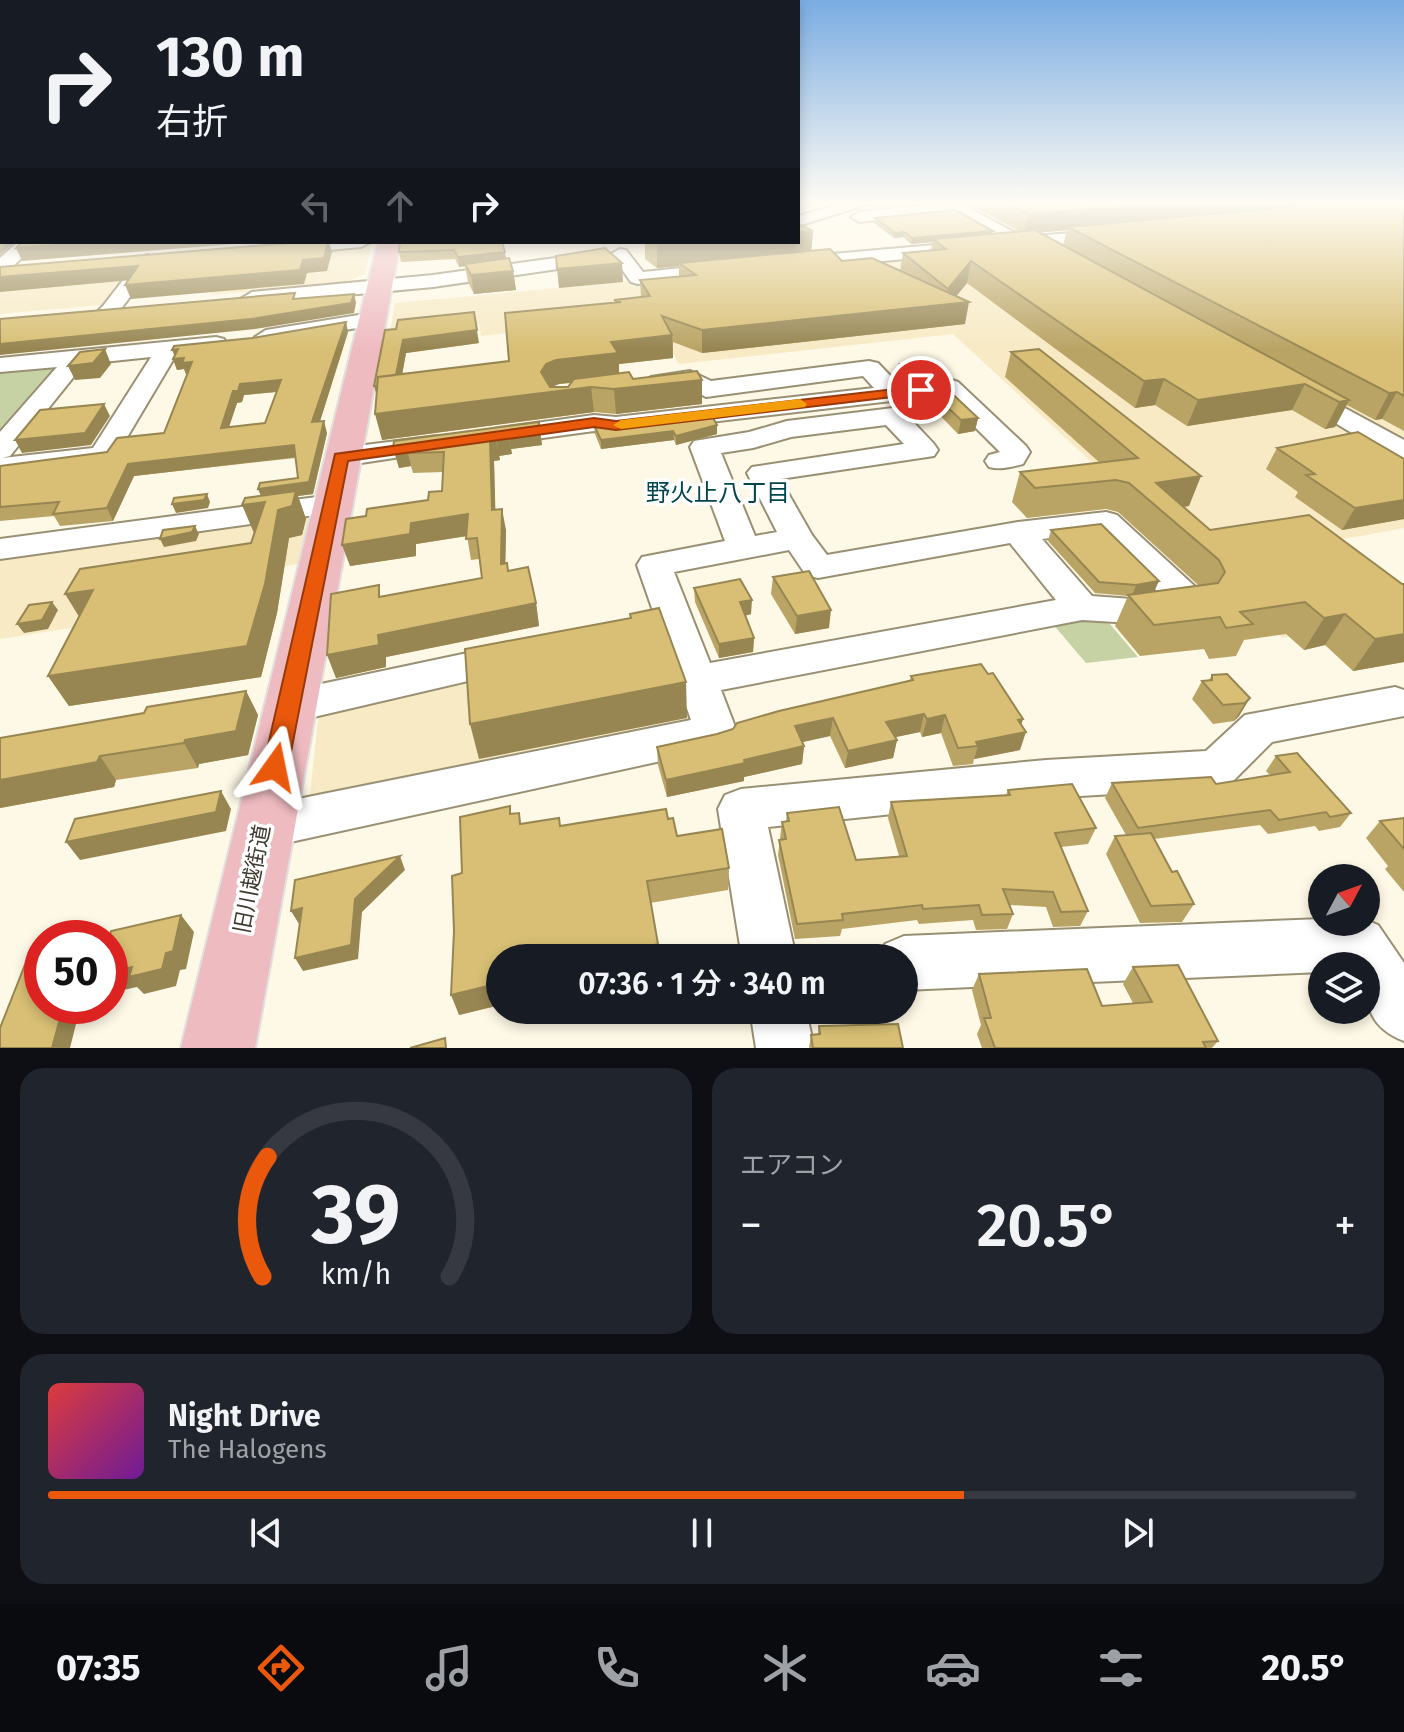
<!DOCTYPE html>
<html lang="ja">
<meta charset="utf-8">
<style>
body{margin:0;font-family:"Fira Sans","Noto Sans JP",sans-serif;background:#20242c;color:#f1f3f6;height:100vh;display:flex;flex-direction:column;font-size:30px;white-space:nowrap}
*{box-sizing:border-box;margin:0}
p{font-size:26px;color:#9ea1a6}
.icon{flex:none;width:44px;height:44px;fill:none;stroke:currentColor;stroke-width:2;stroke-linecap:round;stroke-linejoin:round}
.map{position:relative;height:1048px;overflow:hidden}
.drawer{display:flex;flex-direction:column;gap:20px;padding:20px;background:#0d0f14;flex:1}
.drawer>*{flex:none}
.hud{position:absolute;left:0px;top:0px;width:800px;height:244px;box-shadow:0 4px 12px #0003;background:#171b24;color:#f1f3f6;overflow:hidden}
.needle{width:52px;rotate:49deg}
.controls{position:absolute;left:1308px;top:864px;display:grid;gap:16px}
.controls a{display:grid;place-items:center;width:72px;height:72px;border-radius:50%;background:#171b24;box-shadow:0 4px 12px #0003;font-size:40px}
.speed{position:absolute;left:24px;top:920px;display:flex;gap:16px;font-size:40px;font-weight:700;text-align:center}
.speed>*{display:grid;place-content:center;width:104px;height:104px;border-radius:50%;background:#171b24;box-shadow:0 4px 12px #0003;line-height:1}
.speed .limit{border:12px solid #d22;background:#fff;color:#111}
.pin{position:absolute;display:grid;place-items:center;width:68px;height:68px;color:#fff;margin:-34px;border:4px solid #fff;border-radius:50%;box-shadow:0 2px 8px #0007}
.me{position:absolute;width:88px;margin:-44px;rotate:12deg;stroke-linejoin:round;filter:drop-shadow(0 0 6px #0008)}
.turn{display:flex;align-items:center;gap:28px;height:168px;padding:0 24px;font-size:36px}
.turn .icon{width:104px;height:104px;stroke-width:2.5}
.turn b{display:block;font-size:56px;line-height:68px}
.lanes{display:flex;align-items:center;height:76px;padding:0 24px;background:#0003;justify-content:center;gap:40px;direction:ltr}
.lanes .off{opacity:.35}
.big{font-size:60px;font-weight:600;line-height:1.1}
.drawer .card{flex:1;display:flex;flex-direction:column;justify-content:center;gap:12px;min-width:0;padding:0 28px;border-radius:24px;background:#20242c}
.drawer .dial{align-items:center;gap:0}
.dial svg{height:208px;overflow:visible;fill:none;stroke:#363941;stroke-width:7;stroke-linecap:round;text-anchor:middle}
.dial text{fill:#f1f3f6;stroke:none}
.song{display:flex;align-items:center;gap:24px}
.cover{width:96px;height:96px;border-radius:12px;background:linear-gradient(135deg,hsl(0 70% 55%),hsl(280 70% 35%))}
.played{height:8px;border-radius:4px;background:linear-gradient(90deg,#ea580c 70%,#363941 70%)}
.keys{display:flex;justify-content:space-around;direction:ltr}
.heat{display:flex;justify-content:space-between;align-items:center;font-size:44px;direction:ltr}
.drawer .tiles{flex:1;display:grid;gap:20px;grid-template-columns:1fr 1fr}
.card:last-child{grid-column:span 2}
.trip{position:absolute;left:486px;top:944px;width:432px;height:80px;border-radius:40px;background:#171b24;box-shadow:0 4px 12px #0003;font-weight:600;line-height:80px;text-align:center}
.menu{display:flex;height:128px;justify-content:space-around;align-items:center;background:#090b0e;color:#9ea1a6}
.menu .icon{width:56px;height:56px}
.menu .current{color:#ea580c}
.menu b{font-size:36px;color:#f1f3f6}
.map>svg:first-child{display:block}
.built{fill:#f7eac5}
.green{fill:#c6d1a4}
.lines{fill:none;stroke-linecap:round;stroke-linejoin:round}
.minor-casing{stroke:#999074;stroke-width:4}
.major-casing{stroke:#e0dfde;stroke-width:4}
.minor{fill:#fff;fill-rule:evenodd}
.major{fill:#eebbc1;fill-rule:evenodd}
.wall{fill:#baa465;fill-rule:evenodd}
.shaded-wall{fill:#978652}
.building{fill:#d8bf75;stroke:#978652;stroke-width:2;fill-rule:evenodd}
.route{fill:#ea580c;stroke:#983908;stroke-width:2}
.slow{fill:#f59e0b}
.labels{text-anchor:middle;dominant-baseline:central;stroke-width:7;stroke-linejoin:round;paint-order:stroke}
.street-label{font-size:22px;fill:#3e3a2e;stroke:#fff}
.neighbourhood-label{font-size:24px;fill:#03454d;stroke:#fff}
</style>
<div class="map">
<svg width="1404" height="1048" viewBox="0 0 1404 1048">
<rect width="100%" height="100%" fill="#fef8e6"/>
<path class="built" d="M1404,210V528L1316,544L1404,614L1282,638L953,334L679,364L657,324L622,322L481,336L479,324L390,332L395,303Z
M367,243L372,244L365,274L341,284L210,295L229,256Z
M137,266L108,302L101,305L0,314V275Z
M315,513L304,563L151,588L134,618L0,639V556Z
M666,635L698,715L692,725L324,804L310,795L318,719L332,706Z"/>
<path class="green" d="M76,359L0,450V365Z
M1104,617L1138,657L1086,663L1052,623Z"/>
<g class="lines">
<defs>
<path id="minor" d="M848,202H875L798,226V216Z
M958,202L1023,237L1107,230L1116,235L1107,240L798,269L789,263L798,257L1002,239L955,212L859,222L851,217L859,212Z
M18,242H38L7,272L0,274V258Z
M303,242H370L361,247L286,254L277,249L280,245Z
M620,249L626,250L643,272L720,264L730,270L720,276L638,284L631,282L611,254Z
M599,252L606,254L608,258L606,262L433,287L252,304L242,298L252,292L433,275Z
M148,255L157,261L117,314H103L99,310L103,306L141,257Z
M371,313L379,314L382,319L379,324L266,344L255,337L266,330Z
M216,337L224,339L227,344L224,349L176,355L113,461L0,476V432L57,367L0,372V358ZM151,357L93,448L2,458L10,456L84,364Z
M869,361L878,363L899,385L949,379L958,382L1026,446L1030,452L1023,464C1011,467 1001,470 989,467L985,461L989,455L1000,452L943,395L616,433L594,431L499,444L489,442L485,436L489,430L499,428L594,415L616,417L874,388L863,376L706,397L685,386L660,389L651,387L648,382L651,377L690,371L711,381Z
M1304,386L1404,440V461L1394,458L1295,399L1291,394L1295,389Z
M893,408L902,410L934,444L938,450L934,456L780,479L812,535L827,555L1018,522L1106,512L1117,515L1202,593L1207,602L1202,611L1132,623L1082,620L721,690L737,732L731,744L716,749L263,848L246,842L239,827L246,812L263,806L691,720L637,565L642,557L725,541L690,447L694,441L749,432L787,421ZM886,425L904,444L752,467L747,473L777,532L755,536L721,453L753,448L791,437ZM1098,532L1160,594L1132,599L1092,596L1042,539ZM1010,543L1056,600L710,663L674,572L789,550L806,575L818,578Z
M437,436L447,438L451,444L447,450L341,466L331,463L327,457L331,451L341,448Z
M332,495L343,497L347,504L343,511L0,559V539Z
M510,644L524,648L529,658L524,668L288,723L273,718L267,707L273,696L288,691Z
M1395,687L1404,690V716L1272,742L1232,782L1216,788L1046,798L768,827L796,958H742L718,809L725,795L741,789L1046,760L1206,751L1245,715Z
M1322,919V922L1366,920L1378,925L1404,963V1041C1366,1026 1366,1003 1366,966H1322V972L904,990V958H879L885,944L904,936Z
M750,1010H806L814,1048H756Z"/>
<path id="major" d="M378,242H400L255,1048H181Z"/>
</defs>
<use href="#minor" class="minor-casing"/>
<use href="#major" class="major-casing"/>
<use href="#minor" class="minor"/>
<use href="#major" class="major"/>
</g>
<path class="wall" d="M964,202H1404V431L1382,419L1375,420L1347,405L1335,427L1325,429L1292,410L1187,426L1155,405L1135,408L967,283L956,296L965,324L702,353L673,342V358L619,364V373L702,404L616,414L594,412L382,440L385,330L479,343L406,353L402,375L509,361L615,303L614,300L641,297L640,280L679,276V266L657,268L645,259V242H798L813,231L811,251L842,261L900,271L903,253L931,251L932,242L911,244L903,237L894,238L874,223L875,218L992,234L1019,231ZM1067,230L1063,245L1040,232H1044ZM571,383L568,387H551L559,384Z
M502,242L506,259L513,271L516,290L474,294L468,282L465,266L459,267L455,259L401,262L399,252Z
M346,322L348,332L320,421L327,433L313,494L298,496L306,519L302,535L289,538L277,613L261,677L69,706L48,676L251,543L254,533L261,496L298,478L295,458L134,476L113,521L60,526L54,516L0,521V466L107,452L164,433L187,374H186L184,369L177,370L173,359L252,338ZM277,392L265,423L229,427L237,403L242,402L244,395Z
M1039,349L1189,506L1183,507L1210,530L1402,584H1404V662L1353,671L1325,645L1304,650L1286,634L1244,640L1236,656L1209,659L1204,649L1140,656L1115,626L1128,596L1095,593L1048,541L1051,530L1154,591L1198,585L1118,512L1106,509L1027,518L1012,502L1020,472L1100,463L1005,377L1011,352Z
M900,364L930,378L907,381L899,372Z
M927,388L978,418L975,431L958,434L925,400Z
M539,422L542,445L511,449L512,454L499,456L500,460L494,461L495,510L506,530L505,564L508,571L536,603L539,626L386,657V667L336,678L382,596L482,578L479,559L471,560L467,536L416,544V556L350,566L366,516L428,500L442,491L443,472L413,473L411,466L399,468L393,447Z
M594,425L616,427L717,425V434L676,445L674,440L601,449L595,434Z
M1277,448L1404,459V519L1342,530L1295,497L1298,492L1266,469Z
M773,577L829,628L795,634L771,594Z
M694,588L751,614L745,616L754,638L753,652L719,658L695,602Z
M988,674L1023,719L1021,725L1020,750L974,759L973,764L953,766L941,733L922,737L920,732L895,737L897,740L893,758L845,768L830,736L802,742L804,746L802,764L744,777V781L667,797L658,765L657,747L717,734L910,680L911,676Z
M1212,675L1250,698L1239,716L1234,721L1213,724L1192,699L1202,681L1209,680Z
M246,691L258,715L248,755L199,764L198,768L116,780L114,787L0,808L144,713Z
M1276,756L1351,813L1340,827L1319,831L1315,826L1268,834L1260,825L1154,839L1172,872L1194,904L1182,922L1140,923L1106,854L1115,836L1126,835L1105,798L1112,783L1216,784L1270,775L1266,771Z
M1008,790L1096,828L1088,844L1061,847L1088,911L1080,926L1053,927L1046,907L1010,905L1013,914L1007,929L976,930L973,920L919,924L917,920L842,929L840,936L795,939L778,855L782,822H786L787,813L856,860L899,856L888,818L891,802L1006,795Z
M510,806L511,814L519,813L521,823L560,826L668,819L677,836L729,868L728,890L650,903L658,944L659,958H500V1005L459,1015L462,873Z
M1404,818V892L1385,869L1388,866L1366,838L1380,821Z
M1133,967L1218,1041L1212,1048H982L977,1034L981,1025L972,990L979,974L1102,1006L1133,1003L1123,984Z
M819,1026L903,1048H809L811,1035L818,1034Z"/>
<path class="shaded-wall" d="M873,202H926L872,208Z
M1169,202H1378L1068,227L1067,230L1024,234L1028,214Z
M801,203L800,212L798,213V204Z
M813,231L811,254L679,263V266L657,268V245L688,242H798V232Z
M993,231L991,237L933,239L932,242L911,244L912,238Z
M904,232L903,237L894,238L895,233Z
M2,235V242H15L0,255V237Z
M96,242H259L22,261L16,248Z
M328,242H329L332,252L327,271L307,273L304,284L131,299L125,285L303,260Z
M505,252L506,261L459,267L458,257Z
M971,261L967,283L950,304L969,302L965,324L702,353V330L945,304L948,289Z
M622,263L623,282L559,288L557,269Z
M138,266L143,279L0,292V277Z
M513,271L516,290L474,294L471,275Z
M354,294L356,303L354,313L255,329L0,355V344Z
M474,312L479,343L406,353L398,397L378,400L374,386L403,340Z
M346,322L348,332L316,434L312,422Z
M672,335L673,358L619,364V377L559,384L549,388L591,387L594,412L382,440L375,414L541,372L546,364L611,342Z
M105,349L111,364L100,378L75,380L68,366Z
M178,349L192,362L196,373L186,374L184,369L177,370L173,359H176L172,350Z
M932,371L930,378L907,381L908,374Z
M1164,379L1155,405L1135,408L1144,381Z
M281,380L285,391L244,395L242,402L237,403L225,439L221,428L233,391L240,384Z
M702,380V404L616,414L614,389Z
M1305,384L1292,410L1187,426L1198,400Z
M1397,392L1382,419L1375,420L1389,393Z
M1349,400L1335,427L1325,429L1339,402Z
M104,404L110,416L91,445L22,453L15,440Z
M978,418L975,431L958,434L961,420Z
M324,421L327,433L313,494L298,496L306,519L302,535L289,538L277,613L261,677L69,706L48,676L275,530L254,533L242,505L263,501L258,489L309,482Z
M717,425V434L676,445V436Z
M539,426L542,445L511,449L508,430Z
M673,431L674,440L601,449V440Z
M508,434L512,454L499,456L496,436Z
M496,440L500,460L494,461L496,531L492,510L490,441Z
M294,445L298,457L134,476L113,521L107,508L128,464Z
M410,446L408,453L411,466L399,468L393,447Z
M1201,476L1189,506L1161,510L1156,483Z
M207,494L210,502L208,508L176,513L172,504Z
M1404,500V519L1342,530L1355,508Z
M502,509L506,530L505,586L501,564Z
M468,514L473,535L416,544V556L350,566L342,545L411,523Z
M195,526L199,534L196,541L164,547L160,539Z
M1159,581L1154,592L1132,596L1136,585Z
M93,590L83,623L65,594Z
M752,600L751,614L739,617L740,602Z
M52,602L58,610L48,629L24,633L17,624Z
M536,603L539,626L386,657V667L336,678L327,655L378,635Z
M831,610L829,628L795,634L797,616Z
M1345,614L1325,645L1304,650L1324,618Z
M1404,634V662L1353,671L1375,639Z
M754,638L753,652L719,658V644Z
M686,682L687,718L479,759L470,724Z
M246,691L258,715L248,755L199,764L198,768L184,743L185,740Z
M1250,698L1239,716L1234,721L1245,703Z
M924,714L920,732L882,740L886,722Z
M945,715L941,733L922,737L927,719Z
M833,718L830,736L794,744L795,726Z
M1023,719L1018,734L1026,732L1020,750L974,759L978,746L976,742L1018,720Z
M897,740L893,758L845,768L848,751Z
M804,746L802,764L744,777V781L667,797L666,780L744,760Z
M100,756L116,780L114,787L0,808V780Z
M221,791L231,809L226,831L80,860L66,842Z
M400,856L405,870L362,912L358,959L303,971L295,958Z
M302,908L310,921L299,924L291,911Z
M181,915L194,932L186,969L180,970L176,986L144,994L137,987L114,992L110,988V972L166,953Z
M658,944L659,958H602Z
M500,983V1005L459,1015L451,995Z
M55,1006H74L69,1018L76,1024L70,1048H52V1013Z"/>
<path class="building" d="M0,202H2V235L0,237Z
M1004,202H1169L1028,214Z
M1343,202H1404V396L1397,392L1389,393L1068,227Z
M955,210L993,231L912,238L904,232L895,233L875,218Z
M798,224L813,231L798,232Z
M1035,230L1349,400L1339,402L1305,384L1198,400L1164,379L1144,381L971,261L948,289L903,253L946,249L933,239Z
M22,242H96L16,248Z
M301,242H328L324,258L303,260L300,270L125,285L138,266L0,277V267Z
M400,242H502L505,252L458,257L454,250L399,252Z
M653,242H688L657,245Z
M605,248L622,263L557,269L556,256Z
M830,249L842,261L872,258L969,302L702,330L662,316L672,335L611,342L618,353L556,360L546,364L541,372L550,387H568L574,379L629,372L633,379L697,371L702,380L614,389L591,387L375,414L378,377L509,361L505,313L621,302L614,300L650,296L640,280L696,275L679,263Z
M509,258L513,271L471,275L465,264Z
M295,293L293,299L354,294L351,303L251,319L0,344V319Z
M474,312L477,330L403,340L396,375L378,377L377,386H374L385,330L396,329L398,320Z
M346,322L312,422L324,421L309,482L258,489L260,483L298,478L294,445L128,464L107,508L53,514L59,502L0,507V466L107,452L117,438L164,433L192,362L182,363L184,358L173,359L178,349L172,350L174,346L252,338ZM281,380L265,423L221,428L233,391H238L240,384Z
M105,349L93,363L68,366L80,352Z
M1039,349L1201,476L1156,483L1210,530L1309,515L1402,584H1404V634L1375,639L1345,614L1324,618L1305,602L1240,612L1253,624L1226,628L1220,617L1154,625L1128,595L1218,583L1225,572L1219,560L1129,483L1116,480L1035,488L1020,472L1138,458L1011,352Z
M923,362L932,371L908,374L900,364Z
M944,386L978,418L961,420L927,388Z
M104,404L85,433L15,440L40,410Z
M712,416L717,425L676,436L673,431L601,440L594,425L616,427Z
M539,422V426L508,430V434L496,436V440L490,441L492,510L502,509L501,564L507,563L508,571L528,567L536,603L378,635L379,645L327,655L331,594L379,585V597L482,578L477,538L466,539L468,514L411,523L410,534L342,545L346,519L366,516L367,509L428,500L429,492L442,491L444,452L408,453L410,446L393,447L394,441Z
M1358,432L1404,459V500L1355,508L1306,475L1315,474L1277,448Z
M296,491L292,506L278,510L265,584L247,646L48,676L93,590L65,594L80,569L251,543L265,502L242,505L245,498Z
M207,494L204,500L172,504L174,498Z
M1101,524L1159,581L1136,585L1099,582L1051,530Z
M195,526L192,532L160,539L163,530Z
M809,571L831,610L797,616L773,577Z
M740,579L752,600L740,602L754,638L719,644L694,588Z
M52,602L42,620L17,624L29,605Z
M659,608L686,682L470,724L465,649L631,618L630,614Z
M981,664L988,674L993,673L1023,719L1018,720L1026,732L976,742L978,746L958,748L945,715L927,719L924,714L886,722L897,740L848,751L833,718L795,726L804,746L744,760L745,763L666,780L657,747L717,734L733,729L737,723L779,711L913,680L911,676Z
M1227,674L1250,698L1245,703L1223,705L1202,681L1212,680V675Z
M246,691L236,731L185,740L184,743L100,756L97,762L0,780V738L144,713L147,707Z
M1297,753L1351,813L1330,817L1326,812L1279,820L1270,810L1138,828L1112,783L1211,777L1216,784L1290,772L1276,756Z
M1072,784L1096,828L1055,833L1088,911L1061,912L1053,892L1003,889L1013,914L982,915L979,905L923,909L922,905L842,914L843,920L797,924L779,840L786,839L782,822L789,821L787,813L839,807L856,860L907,856L891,802L1010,795L1008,790Z
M221,791L216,812L66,842L75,819Z
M510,806V814L519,813L520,824L559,818L560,826L666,809L668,819L673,818L677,836L722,829L729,868L647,881L658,944L602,958H500V983L451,995L454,931L452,876L462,873L460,817Z
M1404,818V849L1380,821Z
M1151,833L1172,872L1177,871L1194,904L1151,906L1115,836Z
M400,856L355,899L351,945L295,958L302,908L291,911L295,880Z
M181,915L173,951L166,953L162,969L129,977L132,967L110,972L109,938L111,931Z
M42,949V1006H55L52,1013L62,1011L52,1048H0V1028L30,952Z
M1178,965L1218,1041L1203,1042L1206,1048H995L984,1018H991L979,974L1087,969L1102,1006L1152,1002L1133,967Z
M898,1024L903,1048H813L811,1035L820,1034L819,1026Z
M445,1038L446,1048H410Z"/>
<linearGradient id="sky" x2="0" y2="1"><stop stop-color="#7aace2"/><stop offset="0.58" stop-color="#fffcf4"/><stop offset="1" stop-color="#fffcf4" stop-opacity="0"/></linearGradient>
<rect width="1404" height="349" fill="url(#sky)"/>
<path class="route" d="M921,386L928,390L926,393L616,430L594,427L348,461L288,767L284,774L275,777L266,774L263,767L335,454L594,418L616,421Z"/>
<path class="slow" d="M800,399L807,404L805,407L621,429L613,425L621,420Z"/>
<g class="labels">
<g class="street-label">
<text transform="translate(252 879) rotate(-79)">旧川越街道</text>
</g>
<g class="neighbourhood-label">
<text x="718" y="493">野火止八丁目</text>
</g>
</g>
</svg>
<div class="controls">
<a><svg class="needle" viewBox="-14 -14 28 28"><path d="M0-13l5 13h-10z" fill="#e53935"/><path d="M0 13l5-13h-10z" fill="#9ea1a6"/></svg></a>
<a><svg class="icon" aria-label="layers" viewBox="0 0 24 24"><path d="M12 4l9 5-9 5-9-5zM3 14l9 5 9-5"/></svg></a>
</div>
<div class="speed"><div class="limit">50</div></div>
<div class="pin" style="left:921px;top:390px;background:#d93025"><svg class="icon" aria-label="arrive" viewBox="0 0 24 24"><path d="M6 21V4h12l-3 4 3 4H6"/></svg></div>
<svg class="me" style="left:275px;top:767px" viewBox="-20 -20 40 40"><path d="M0-17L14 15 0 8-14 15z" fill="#ea580c" stroke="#fff" stroke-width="4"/></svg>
<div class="trip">07:36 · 1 分 · 340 m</div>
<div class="hud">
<div class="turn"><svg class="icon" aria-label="right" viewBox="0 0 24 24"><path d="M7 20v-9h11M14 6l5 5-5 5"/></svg><div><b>130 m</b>右折</div></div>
<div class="lanes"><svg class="icon off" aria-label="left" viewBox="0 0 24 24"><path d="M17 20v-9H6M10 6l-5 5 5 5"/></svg><svg class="icon off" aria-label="ahead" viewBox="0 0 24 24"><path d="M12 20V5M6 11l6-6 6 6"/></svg><svg class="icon" aria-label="right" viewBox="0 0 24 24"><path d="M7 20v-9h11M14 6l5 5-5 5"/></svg></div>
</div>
</div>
<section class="drawer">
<div class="tiles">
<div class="card dial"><svg viewBox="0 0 100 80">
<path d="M14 69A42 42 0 1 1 86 69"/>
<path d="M14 69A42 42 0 0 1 16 23" stroke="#ea580c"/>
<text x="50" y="56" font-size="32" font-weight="700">39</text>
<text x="50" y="72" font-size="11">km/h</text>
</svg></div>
<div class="card"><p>エアコン</p>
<div class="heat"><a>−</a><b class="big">20.5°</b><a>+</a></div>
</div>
<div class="card">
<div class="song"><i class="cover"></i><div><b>Night Drive</b><p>The Halogens</p></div></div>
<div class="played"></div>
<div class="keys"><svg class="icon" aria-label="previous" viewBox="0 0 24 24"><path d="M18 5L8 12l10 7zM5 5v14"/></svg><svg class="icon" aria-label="pause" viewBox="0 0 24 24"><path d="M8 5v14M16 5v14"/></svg><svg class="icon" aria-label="next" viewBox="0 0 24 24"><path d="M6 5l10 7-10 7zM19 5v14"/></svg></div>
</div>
</div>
</section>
<nav class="menu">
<b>07:35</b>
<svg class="icon current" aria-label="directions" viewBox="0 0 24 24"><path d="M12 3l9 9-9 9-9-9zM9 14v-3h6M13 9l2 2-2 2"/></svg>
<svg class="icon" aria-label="music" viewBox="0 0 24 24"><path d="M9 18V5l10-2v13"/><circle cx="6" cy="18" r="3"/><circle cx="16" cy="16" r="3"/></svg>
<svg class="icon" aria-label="phone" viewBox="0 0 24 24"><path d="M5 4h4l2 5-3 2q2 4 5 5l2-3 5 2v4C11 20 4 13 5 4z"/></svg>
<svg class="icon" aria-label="climate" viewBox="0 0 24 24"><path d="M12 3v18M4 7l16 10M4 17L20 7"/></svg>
<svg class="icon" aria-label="car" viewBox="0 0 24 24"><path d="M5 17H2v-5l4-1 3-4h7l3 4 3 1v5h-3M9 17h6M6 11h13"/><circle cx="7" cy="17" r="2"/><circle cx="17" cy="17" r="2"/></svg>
<svg class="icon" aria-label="filters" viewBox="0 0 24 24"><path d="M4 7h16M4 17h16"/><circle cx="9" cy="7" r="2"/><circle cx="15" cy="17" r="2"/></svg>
<b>20.5°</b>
</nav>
